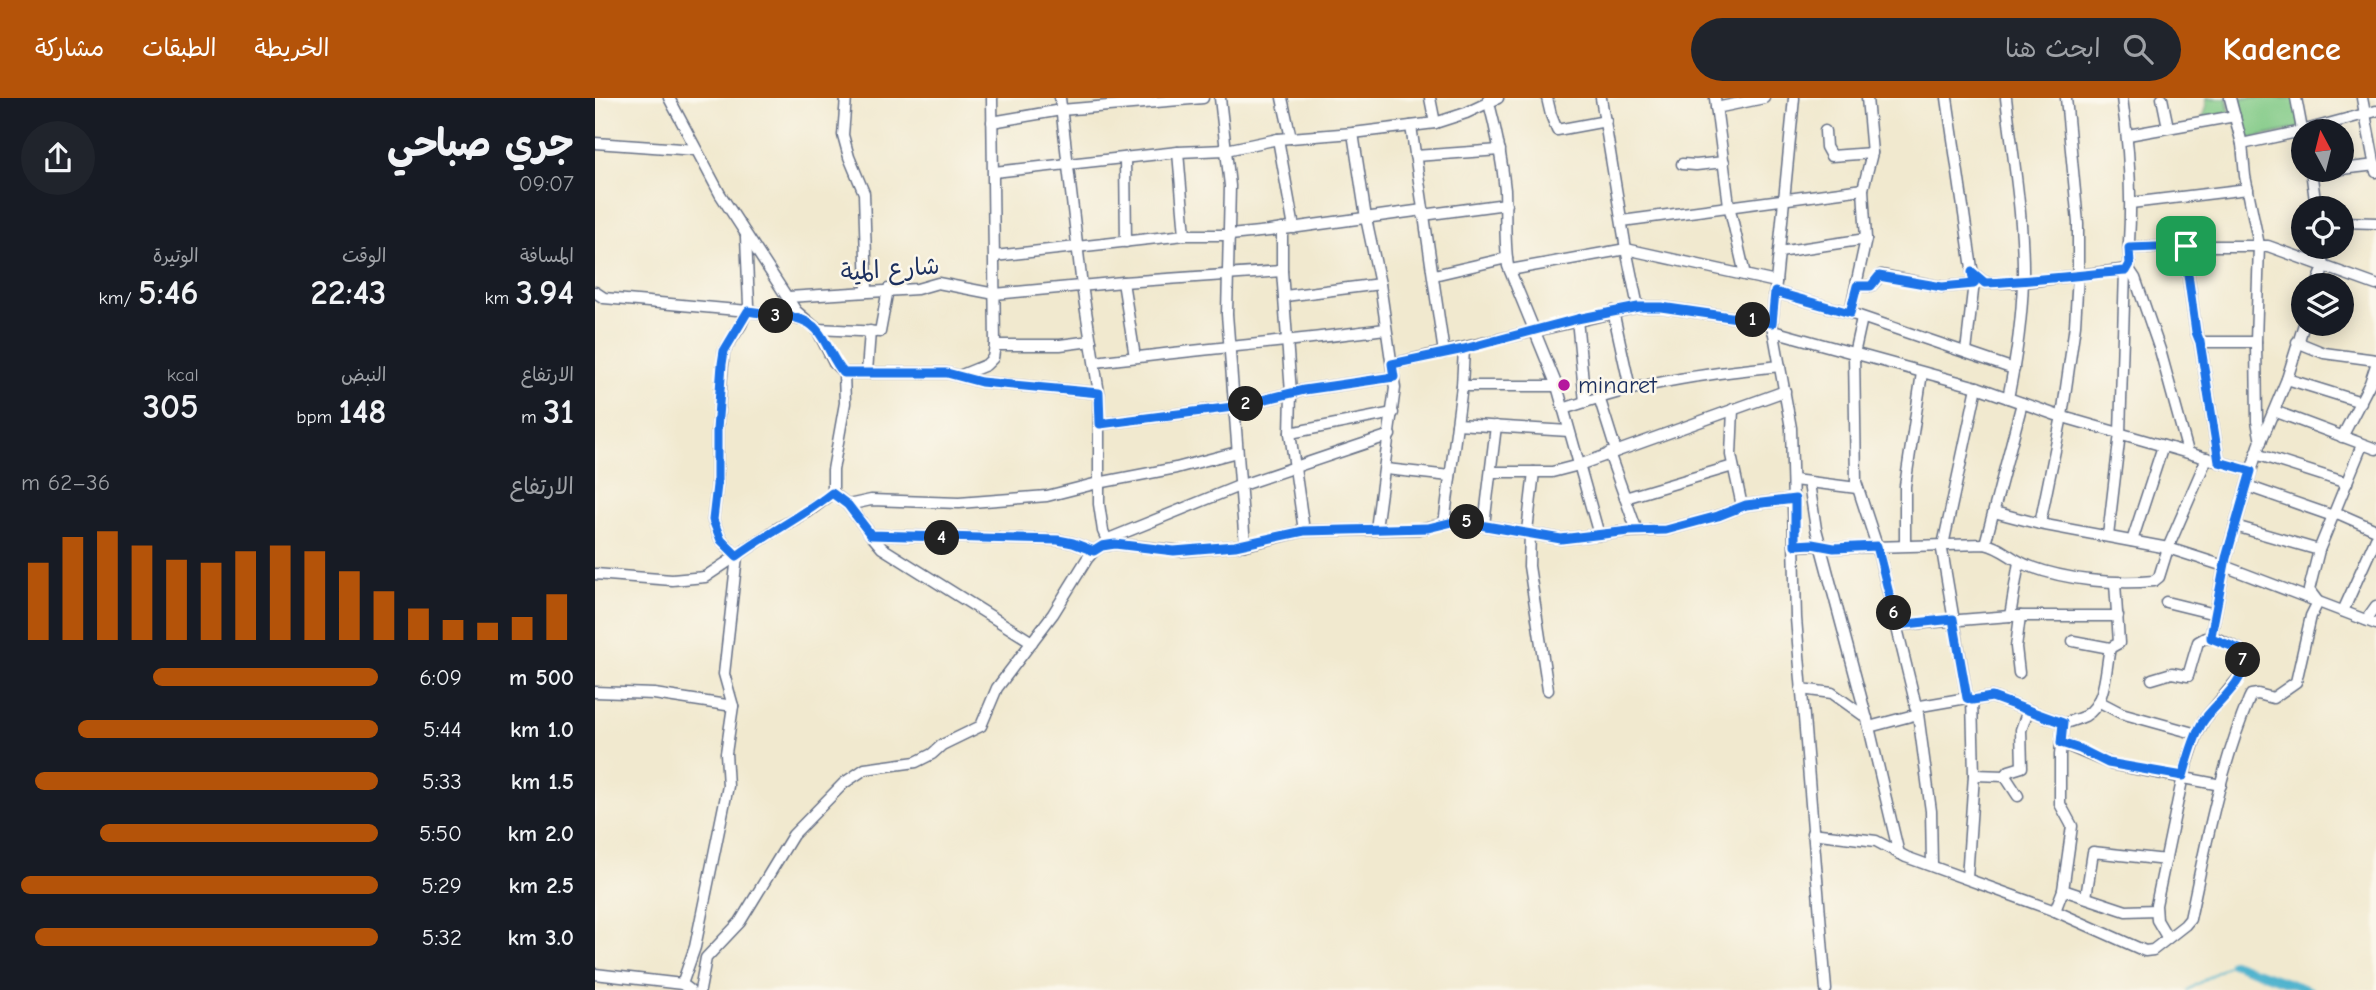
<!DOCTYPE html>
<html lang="ar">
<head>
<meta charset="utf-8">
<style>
  :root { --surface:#171b24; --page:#20242c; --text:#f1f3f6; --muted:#9ea1a6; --accent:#b45309 }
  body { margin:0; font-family:"Comic Neue","Playpen Sans Arabic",sans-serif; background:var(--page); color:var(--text); direction:rtl; height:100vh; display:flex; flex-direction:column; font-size:26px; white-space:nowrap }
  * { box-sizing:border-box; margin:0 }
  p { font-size:23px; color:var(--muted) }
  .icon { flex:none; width:38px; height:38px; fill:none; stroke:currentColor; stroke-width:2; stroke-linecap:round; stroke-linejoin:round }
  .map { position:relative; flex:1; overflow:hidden; direction:ltr }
  .details { display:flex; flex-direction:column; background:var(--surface); width:595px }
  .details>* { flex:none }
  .needle { width:46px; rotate:353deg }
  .tools { position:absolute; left:1696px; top:21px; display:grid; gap:14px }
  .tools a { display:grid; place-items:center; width:63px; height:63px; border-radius:50%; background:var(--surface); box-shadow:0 4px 18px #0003; font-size:35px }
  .pin { position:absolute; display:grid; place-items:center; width:60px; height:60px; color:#fff; margin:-30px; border-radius:14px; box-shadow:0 4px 10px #0006 }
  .km { position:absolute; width:35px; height:35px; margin:-18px; border-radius:50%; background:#222; color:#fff; font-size:19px; line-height:35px; text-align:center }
  .round { display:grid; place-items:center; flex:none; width:74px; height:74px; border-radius:37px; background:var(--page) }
  .overview { display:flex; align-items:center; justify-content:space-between; height:119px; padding:0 21px }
  h1 { font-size:38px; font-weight:700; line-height:52px }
  .figures { display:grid; grid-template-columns:repeat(3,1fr); gap:10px; height:119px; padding:7px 21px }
  .figures div { display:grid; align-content:center }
  .figures b { font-size:35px; font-weight:700 }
  .figures small { font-size:19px; font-weight:400 }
  .figures p { font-size:19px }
  .chart { height:196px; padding:14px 21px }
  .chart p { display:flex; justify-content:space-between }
  .chart svg { width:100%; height:126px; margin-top:7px; stroke:var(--accent); stroke-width:6 }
  ul { padding:0 21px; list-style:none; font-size:23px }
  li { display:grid; grid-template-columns:112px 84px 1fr; align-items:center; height:52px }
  li i { height:18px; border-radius:9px; background:var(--accent) }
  header { display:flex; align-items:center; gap:42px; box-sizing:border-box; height:98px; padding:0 35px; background:var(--accent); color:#fff }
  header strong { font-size:33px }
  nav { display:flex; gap:38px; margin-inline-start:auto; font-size:24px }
  .search { width:490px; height:63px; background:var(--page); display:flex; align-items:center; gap:18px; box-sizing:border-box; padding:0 24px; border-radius:38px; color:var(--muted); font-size:26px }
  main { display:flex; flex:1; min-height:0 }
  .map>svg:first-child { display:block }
  .green { fill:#80c985; stroke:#4e7c72; stroke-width:2 }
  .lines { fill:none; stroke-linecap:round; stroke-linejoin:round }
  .stream { stroke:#4fb3ce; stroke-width:2 }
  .canal { stroke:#4fb3ce; stroke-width:8 }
  .minor-casing { stroke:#667086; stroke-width:13 }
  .minor { stroke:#fff; stroke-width:10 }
  .route-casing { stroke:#fff; stroke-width:14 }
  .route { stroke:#1a73e8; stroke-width:9 }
  .poi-dot { fill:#b5179e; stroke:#fbf7ec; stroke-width:2.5 }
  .labels { text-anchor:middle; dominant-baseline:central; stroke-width:5; stroke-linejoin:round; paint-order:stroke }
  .street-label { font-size:24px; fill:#1b2f5e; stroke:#fbf7ec }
  .poi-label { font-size:24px; fill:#1b2f5e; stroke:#fbf7ec; text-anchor:start }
</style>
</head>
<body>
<header>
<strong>Kadence</strong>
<div class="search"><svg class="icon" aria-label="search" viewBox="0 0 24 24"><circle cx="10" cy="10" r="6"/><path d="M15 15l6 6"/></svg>ابحث هنا</div>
<nav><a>الخريطة</a><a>الطبقات</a><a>مشاركة</a></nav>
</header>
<main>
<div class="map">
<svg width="1781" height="892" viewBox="0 0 1781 892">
  <rect width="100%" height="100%" fill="#fbf7ec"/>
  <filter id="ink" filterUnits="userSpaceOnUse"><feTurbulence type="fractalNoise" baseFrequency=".0143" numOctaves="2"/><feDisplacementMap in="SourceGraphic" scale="14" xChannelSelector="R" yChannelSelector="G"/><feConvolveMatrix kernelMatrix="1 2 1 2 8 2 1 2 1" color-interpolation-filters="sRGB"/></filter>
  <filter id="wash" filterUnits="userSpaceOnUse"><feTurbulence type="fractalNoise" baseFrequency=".00686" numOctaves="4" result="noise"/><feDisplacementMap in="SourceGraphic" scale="28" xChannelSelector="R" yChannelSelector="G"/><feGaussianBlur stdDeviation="1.57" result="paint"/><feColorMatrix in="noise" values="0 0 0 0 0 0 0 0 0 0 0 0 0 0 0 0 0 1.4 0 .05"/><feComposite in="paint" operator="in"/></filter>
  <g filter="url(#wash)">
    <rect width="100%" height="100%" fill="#f1e9cf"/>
    <g class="green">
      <polygon points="1611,0 1632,0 1635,17 1607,22 1611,8"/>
      <polygon points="1635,0 1701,0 1707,30 1646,43"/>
    </g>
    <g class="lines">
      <polyline class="stream" points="1593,892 1637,865"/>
      <polyline class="canal" points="1637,865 1714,892"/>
    </g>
  </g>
  <g filter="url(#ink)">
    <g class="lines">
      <defs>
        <g id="minor">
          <polyline points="74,0 125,96 201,213 222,231 239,265 249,275 250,305 238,372 238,395"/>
          <polyline points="251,0 248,37 254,59 269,95 272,193"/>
          <polyline points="397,0 400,247"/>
          <polyline points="465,0 487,188 504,295 504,406 508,433 514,447"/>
          <polyline points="625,0 635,88 632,216 650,447"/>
          <polyline points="687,0 696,40"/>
          <polyline points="835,0 840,25"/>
          <polyline points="952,0 956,17 962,32 1011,23"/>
          <polyline points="1006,0 1031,151 1043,209"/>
          <polyline points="1120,0 1134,107 1150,177"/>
          <polyline points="1199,0 1177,225 1196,330 1201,520 1231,892"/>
          <polyline points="1352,0 1379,184 1371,254"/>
          <path d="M1411,0C1418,60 1429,122 1428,182C1427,221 1421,262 1413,300"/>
          <polyline points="1567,0 1573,29"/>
          <polyline points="1635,0 1647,46 1650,78 1664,147 1661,244 1662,323 1666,344"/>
          <polyline points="1701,0 1708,37"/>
          <polyline points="1767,0 1781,74"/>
          <path d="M893,1C901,31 907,61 910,92C911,117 909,142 913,168L962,288L1004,437"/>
          <polyline points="1121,10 1169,0"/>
          <polyline points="397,24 466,12 608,0"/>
          <polyline points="816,28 849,255"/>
          <polyline points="1230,33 1231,49 1236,58 1277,55"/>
          <polyline points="758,35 771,120 785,186 800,290 781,431"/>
          <polyline points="1533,37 1640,18"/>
          <polyline points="683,41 699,130"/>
          <polyline points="0,45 101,52"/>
          <polyline points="1647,46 1707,33 1781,13"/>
          <polyline points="583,54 590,137"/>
          <polyline points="820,58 905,52"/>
          <polyline points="530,60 531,144"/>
          <polyline points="1087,66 1101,67 1129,64"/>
          <polyline points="1746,71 1781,67"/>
          <polyline points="1716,72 1721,110"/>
          <polyline points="399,74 583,54 631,52 683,41 758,35 840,25 871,15 903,0"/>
          <polyline points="1717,75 1744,72"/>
          <polyline points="1536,105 1653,91"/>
          <polyline points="828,117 911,106"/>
          <polyline points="1027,123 1268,91"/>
          <polyline points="1746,124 1781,125"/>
          <polyline points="687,131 687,173 696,295 695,335 709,433"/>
          <polyline points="1591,148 1591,162 1601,234 1605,244 1624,364"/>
          <polyline points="1534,150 1591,148 1673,148 1781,187"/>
          <polyline points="1184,154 1271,141"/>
          <polyline points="400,158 590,137 635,137 674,133 828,112"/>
          <polyline points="1534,171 1540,180 1565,252 1593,354"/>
          <polyline points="915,172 1031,151 1181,184"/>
          <path d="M1377,174L1390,185L1428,184L1534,171C1536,162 1533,153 1534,144C1537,95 1534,48 1527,0"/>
          <polyline points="839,177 912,160"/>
          <polyline points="528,184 540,259"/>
          <polyline points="1722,187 1729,169 1726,149"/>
          <polyline points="1262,188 1276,188 1286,177 1347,189 1379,186"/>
          <polyline points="0,194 9,200 153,213 210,222"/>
          <polyline points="1180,194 1255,215 1419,271"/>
          <polyline points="690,198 785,186"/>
          <polyline points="193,199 322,191 343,185 400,196 528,184 687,173"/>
          <polyline points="1018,213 1035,290"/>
          <polyline points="1255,215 1271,141 1268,91 1277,55 1272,0"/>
          <polyline points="1267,220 1259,256 1261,384 1282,448 1323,616 1336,713 1337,767"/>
          <polyline points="982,221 990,304"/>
          <polyline points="222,231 285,234 293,191"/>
          <polyline points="1178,233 1382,289 1461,317 1656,373"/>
          <polyline points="1605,244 1661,244"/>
          <polyline points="1702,244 1729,255 1781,262"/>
          <path d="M501,264C597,252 694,244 790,231"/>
          <polyline points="797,266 1043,209 1066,209 1177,225"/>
          <polyline points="272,274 275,233"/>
          <polyline points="249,275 352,275 364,278 391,267 398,260 400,247 465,247 496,243"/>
          <polyline points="364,278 386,284 504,295"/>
          <polyline points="1692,281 1766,304"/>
          <polyline points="867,288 962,288"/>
          <polyline points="1004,299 1021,353"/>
          <path d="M968,311C1044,285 1106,276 1185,268"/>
          <polyline points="1138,311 1136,357 1147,408"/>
          <polyline points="1679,313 1781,351"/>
          <polyline points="505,326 638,309 709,292 799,279"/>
          <polyline points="862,326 974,333"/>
          <polyline points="695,335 798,315"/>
          <polyline points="1747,339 1775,285 1781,267"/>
          <polyline points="1014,355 1042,433"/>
          <polyline points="1661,356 1752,385"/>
          <polyline points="791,371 855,378"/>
          <polyline points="897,374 957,374 984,367 1190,293"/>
          <polyline points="1199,382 1262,390"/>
          <polyline points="1214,385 1221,431 1274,629 1304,756"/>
          <polyline points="1652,388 1738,418"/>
          <polyline points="238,395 253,407 276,437 463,442 478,445 499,453"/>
          <polyline points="1030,400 1138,368"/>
          <polyline points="253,407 276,402 364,405 452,398 503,385 581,370 642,354"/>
          <polyline points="1399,414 1445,426 1573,450 1629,468 1781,526"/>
          <polyline points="1740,414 1781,432"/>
          <polyline points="849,426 867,288 869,251"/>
          <polyline points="1445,426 1467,318 1480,227 1483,177 1483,125 1471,0"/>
          <polyline points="889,427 901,328"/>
          <polyline points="1640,428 1724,452"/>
          <polyline points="932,433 939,374"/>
          <polyline points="935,434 934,468 953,592"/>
          <polyline points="276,437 287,450 437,544"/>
          <polyline points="1513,438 1525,335 1530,173"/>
          <polyline points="511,442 644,388 795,337"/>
          <polyline points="1537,443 1568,348"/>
          <polyline points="1390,446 1427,305"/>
          <polyline points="1310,447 1310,388 1327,275"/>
          <path d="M1200,448L1217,447L1239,450L1390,446C1407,449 1417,462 1434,468C1471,482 1520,487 1559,483L1564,479L1573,450L1612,360"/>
          <polyline points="142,458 126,442 118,422 122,387 122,332 129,253 146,227 154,207 151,139"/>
          <polyline points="0,476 77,482 110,479 185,429 213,414 238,395"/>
          <polyline points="1571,504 1620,516"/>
          <polyline points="1748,513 1781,440"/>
          <polyline points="1415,518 1424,464"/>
          <polyline points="1771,522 1781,508"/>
          <polyline points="1302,527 1415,518 1523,518"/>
          <polyline points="1478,543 1515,550 1524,545 1520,485"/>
          <polyline points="1424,575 1421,549 1425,518"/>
          <polyline points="1557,581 1577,575 1593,578 1603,544 1610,540 1617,540"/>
          <polyline points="1206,591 1237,595 1272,620"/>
          <polyline points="0,594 59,596 138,608"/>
          <polyline points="1372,600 1347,452 1382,289"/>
          <polyline points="1503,603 1526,615 1602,636"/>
          <polyline points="1320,609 1372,600 1377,602 1397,599 1468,625 1465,657 1465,706 1477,728 1468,792 1460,813"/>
          <path d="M1469,626C1475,623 1483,621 1490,618C1512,605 1510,572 1515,550"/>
          <polyline points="1274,629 1323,616"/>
          <polyline points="1466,645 1516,666 1626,687"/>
          <polyline points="1379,677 1410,678 1414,673 1427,669 1426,632 1433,612"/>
          <polyline points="1410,678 1423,698"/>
          <path d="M1217,735L1281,743L1311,759L1460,813L1550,853L1558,852L1590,827L1595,821C1611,746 1625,671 1654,601L1656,597L1663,596L1678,600L1701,584L1716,518L1723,504L1714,492L1724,452L1767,347"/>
          <polyline points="1372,780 1379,677 1377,602"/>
          <polyline points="1468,792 1531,813 1561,812"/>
          <polyline points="1491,799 1498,754 1571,762"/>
          <polyline points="1572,839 1562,822 1561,807 1588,678 1602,636 1609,622 1646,577 1648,559 1644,551 1616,538 1631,460 1656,373 1664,348 1692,281 1709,226"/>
          <polyline points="0,876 87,886 95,892"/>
          <polyline points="87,886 100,849 133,688 131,655 138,608 129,576 142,458"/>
          <polyline points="105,892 111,860 145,824 198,737 249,685 270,671 321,664 337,656 347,647 386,628 402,590 458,516 492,461 499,453 507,448 520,446 586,453 650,447 709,433 824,431 862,423 966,441 1027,434 1071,432 1123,418 1151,407 1200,401"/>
        </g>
      </defs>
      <use href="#minor" class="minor-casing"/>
      <use href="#minor" class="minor"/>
    </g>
  </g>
  <g class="lines" filter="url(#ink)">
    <defs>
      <path id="route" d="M1591,148V162L1601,234L1605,244L1624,364L1656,373L1631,460L1616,538V540L1644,551C1661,581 1620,603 1607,625C1598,641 1593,661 1588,678L1513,665L1485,651L1466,645L1468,625L1397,599L1377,602L1372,600L1358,521L1302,527L1282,448L1239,450L1217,446L1200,447V401L1151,407L1123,418L1071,432L1034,433L966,441L862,423L833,430L709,433L640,448L579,453L520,446L507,448L499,453L478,445L463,442L276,437L253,407L237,395C207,419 173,435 142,458L126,442L118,422L122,387V332L127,266L129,253L153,213C174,217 208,215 222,232C233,245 237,262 249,275H352L386,284L504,295L505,326L638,309L709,292L799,279L797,266L869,251L982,221L1043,209H1066L1177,225L1180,194L1255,215L1262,188H1276L1284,178L1347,189L1379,186L1377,174L1390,185C1437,183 1484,177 1531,173L1535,166L1534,150Z"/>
    </defs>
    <use href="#route" class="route-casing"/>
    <use href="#route" class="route"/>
  </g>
  <circle class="poi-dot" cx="969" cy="287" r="7"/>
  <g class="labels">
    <g class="street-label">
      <text transform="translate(295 171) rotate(-4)">شارع المية</text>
    </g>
    <g class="poi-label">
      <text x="983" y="287">minaret</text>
    </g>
  </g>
</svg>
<div class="tools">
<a><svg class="needle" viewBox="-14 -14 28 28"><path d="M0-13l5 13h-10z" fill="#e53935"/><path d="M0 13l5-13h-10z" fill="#9ea1a6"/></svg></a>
<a><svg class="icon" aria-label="locate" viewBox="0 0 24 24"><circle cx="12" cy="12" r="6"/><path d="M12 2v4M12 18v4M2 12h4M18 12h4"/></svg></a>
<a><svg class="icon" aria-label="layers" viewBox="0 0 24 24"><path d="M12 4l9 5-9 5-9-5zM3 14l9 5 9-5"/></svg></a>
</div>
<div class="pin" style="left:1591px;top:148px;background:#1e9e55"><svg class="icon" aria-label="arrive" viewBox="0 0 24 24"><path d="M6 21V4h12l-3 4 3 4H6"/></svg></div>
<b class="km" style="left:1158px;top:222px">1</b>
<b class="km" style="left:651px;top:306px">2</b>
<b class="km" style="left:181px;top:218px">3</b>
<b class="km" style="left:347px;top:440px">4</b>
<b class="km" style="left:872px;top:424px">5</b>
<b class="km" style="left:1299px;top:515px">6</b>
<b class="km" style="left:1648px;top:562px">7</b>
</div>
<section class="details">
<div class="overview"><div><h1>جري صباحي</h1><p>09:07</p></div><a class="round"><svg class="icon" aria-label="share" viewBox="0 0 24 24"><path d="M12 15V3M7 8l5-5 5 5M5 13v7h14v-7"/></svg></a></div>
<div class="figures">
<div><p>المسافة</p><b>3.94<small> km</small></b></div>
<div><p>الوقت</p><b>22:43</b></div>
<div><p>الوتيرة</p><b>5:46<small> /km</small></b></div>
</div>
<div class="figures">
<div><p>الارتفاع</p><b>31<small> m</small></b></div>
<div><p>النبض</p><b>148<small> bpm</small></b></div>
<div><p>kcal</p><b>305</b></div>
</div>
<div class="chart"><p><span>الارتفاع</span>36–62 m</p>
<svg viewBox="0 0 160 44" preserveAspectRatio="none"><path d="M5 44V17M15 44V8M25 44V6M35 44V11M45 44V16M55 44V17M65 44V13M75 44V11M85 44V13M95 44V20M105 44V27M115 44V33M125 44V37M135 44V38M145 44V36M155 44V28"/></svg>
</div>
<ul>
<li><b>500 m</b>6:09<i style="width:63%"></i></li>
<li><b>1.0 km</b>5:44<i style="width:84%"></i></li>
<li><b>1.5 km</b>5:33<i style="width:96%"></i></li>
<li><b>2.0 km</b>5:50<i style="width:78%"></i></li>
<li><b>2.5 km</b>5:29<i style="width:100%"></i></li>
<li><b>3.0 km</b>5:32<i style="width:96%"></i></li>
</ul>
</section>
</main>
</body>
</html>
